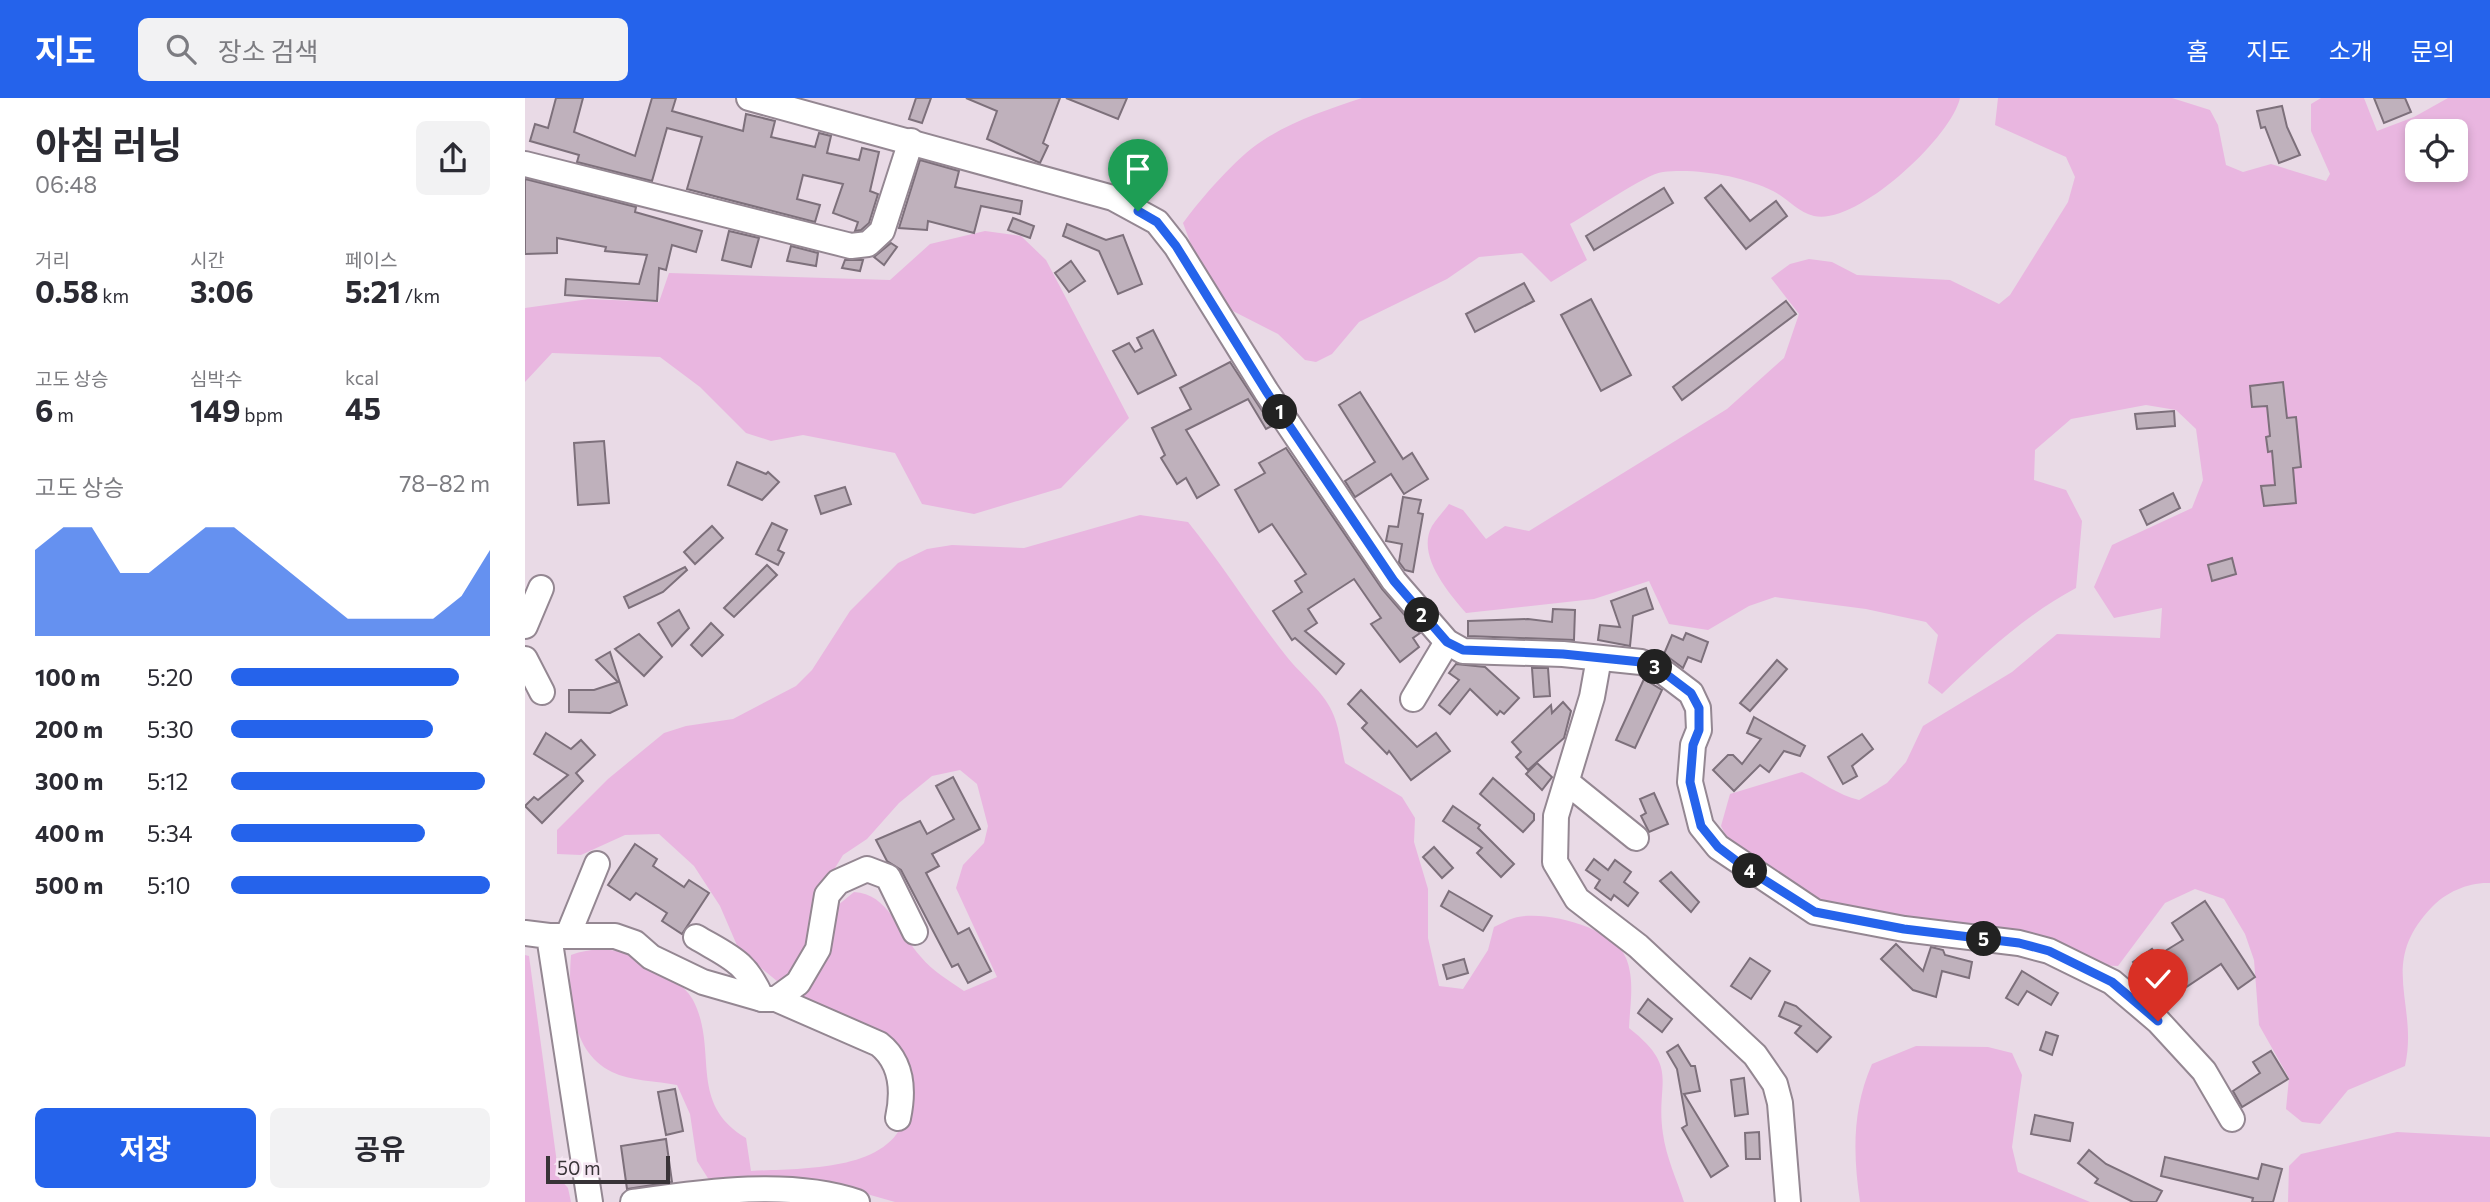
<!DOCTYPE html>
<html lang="ko">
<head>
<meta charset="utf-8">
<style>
  :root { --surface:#fff; --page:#f2f2f3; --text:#2b2b33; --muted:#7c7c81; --accent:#2563eb }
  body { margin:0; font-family:Commissioner,"Noto Sans KR",sans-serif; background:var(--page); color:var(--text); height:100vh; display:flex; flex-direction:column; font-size:26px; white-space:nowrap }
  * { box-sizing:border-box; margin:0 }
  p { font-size:23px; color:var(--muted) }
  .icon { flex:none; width:38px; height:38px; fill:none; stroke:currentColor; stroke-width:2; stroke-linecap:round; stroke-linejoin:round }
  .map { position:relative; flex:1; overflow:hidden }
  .sheet { display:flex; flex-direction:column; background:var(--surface); width:525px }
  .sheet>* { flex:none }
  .tools { position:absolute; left:1880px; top:21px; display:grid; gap:14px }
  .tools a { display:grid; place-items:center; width:63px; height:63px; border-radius:10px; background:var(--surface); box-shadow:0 4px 10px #0003; font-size:35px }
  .scale { position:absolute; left:21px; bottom:18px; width:124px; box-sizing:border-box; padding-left:7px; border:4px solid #383337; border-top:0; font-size:19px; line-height:24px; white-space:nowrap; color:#383337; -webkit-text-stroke:5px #f6e7f3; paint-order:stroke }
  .pin { position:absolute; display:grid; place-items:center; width:60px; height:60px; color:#fff; margin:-72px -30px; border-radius:50% 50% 50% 0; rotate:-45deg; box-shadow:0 0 7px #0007 }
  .pin .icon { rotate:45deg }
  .km { position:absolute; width:35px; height:35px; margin:-18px; border-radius:50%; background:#222; color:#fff; font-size:19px; line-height:35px; text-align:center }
  .round { display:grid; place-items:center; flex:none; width:74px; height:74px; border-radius:10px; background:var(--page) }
  .head { display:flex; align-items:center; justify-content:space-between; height:119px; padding:0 35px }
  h1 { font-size:38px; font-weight:700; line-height:52px }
  .stats { display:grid; grid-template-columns:repeat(3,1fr); gap:10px; height:119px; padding:7px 35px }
  .stats div { display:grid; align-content:center }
  .stats b { font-size:30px; font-weight:700 }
  .stats small { font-size:19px; font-weight:400 }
  .stats p { font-size:19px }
  .chart { height:196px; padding:14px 35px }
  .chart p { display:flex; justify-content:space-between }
  .chart svg { width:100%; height:126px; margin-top:7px; fill:var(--accent); opacity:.7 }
  .button { display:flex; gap:14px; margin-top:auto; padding:14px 35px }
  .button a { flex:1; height:80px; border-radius:10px; background:var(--accent); color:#fff; font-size:28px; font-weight:700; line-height:80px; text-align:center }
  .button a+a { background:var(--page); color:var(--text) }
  ul { padding:0 35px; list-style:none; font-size:23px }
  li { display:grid; grid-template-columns:112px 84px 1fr; align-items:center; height:52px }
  li i { height:18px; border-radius:9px; background:var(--accent) }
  header { display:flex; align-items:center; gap:42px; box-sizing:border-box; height:98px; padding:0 35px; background:var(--accent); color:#fff }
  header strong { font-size:33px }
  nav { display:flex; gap:38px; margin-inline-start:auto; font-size:24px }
  .search { width:490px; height:63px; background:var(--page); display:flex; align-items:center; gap:18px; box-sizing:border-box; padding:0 24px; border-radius:10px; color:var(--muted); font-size:26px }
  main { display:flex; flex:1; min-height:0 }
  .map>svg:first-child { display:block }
  .green { fill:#e9b6e0; fill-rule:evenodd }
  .building { fill:#bfb1bc; stroke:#7d707b; stroke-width:2 }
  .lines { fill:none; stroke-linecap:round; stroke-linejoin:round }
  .minor-casing { stroke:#948792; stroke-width:28 }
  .minor { stroke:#fff; stroke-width:24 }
  .route-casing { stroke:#fff; stroke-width:14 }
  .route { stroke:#2563eb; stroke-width:9 }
</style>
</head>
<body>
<header>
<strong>지도</strong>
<div class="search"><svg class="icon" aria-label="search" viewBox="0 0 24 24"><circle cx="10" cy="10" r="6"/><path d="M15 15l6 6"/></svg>장소 검색</div>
<nav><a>홈</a><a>지도</a><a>소개</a><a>문의</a></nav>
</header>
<main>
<section class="sheet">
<div class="head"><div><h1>아침 러닝</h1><p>06:48</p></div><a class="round"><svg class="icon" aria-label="share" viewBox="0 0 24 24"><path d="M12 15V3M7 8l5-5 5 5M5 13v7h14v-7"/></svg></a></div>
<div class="stats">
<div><p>거리</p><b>0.58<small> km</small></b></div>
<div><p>시간</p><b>3:06</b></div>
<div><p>페이스</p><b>5:21<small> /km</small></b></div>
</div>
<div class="stats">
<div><p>고도 상승</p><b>6<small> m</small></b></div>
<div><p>심박수</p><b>149<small> bpm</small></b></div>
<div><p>kcal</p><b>45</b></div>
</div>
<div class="chart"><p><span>고도 상승</span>78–82 m</p>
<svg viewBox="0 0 160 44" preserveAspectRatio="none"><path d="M0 44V14L10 6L20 6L30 22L40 22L50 14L60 6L70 6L80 14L90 22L100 30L110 38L120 38L130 38L140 38L150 30L160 14V44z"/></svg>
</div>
<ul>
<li><b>100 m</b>5:20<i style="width:88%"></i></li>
<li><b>200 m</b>5:30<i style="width:78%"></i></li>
<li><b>300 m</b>5:12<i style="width:98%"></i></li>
<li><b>400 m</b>5:34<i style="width:75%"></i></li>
<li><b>500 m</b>5:10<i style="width:100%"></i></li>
</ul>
<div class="button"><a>저장</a><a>공유</a></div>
</section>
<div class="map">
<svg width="1965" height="1104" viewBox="0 0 1965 1104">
  <rect width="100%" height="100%" fill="#e9dae6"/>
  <g class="green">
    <path d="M837,0H1435C1426,40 1331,128 1289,118C1272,114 1262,100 1248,93C1218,78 1171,70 1138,74C1120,76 1065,115 1045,126L1062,162L1026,184L997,155L954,159L922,181L834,224L807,256L791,264L780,262L753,236L702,210L676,173L658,125C676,100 712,59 737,43C767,23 804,11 837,0Z"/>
    <path d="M1473,0H1647L1685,12L1693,27L1701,67L1718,74L1746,66L1801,83L1805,76L1786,33V6L1796,0H1839L1852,33L1889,19L1923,0H1965V785C1944,784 1921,794 1907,809C1852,866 1894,905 1880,968L1823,992L1795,1026L1777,1024L1761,1011L1764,980L1734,927L1729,862L1720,836L1699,801L1670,791L1640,805L1593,868L1569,867L1296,808L1203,742L1196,728L1205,696L1277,674C1297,684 1313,697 1334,702L1362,685L1381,664L1398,628L1487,574L1532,536L1635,540L1637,510L1589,520L1569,489L1587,447L1667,410L1678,382L1671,331L1651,312L1621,307L1546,321L1510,352L1509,382L1541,392L1557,423L1551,490C1499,518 1459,556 1417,596L1403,585L1413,537L1401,524L1341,511L1250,499L1224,508L1183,532L1144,526L1124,483L1069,501L941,515C923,494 891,457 907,428C912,420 919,413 924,406L938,412L961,441L980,428L1004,433L1202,311L1259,260L1274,216L1246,180L1265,166L1284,161L1307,164L1332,177L1425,182L1474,206L1485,197L1543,104L1550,79L1541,59L1470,27ZM1892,33H1930V72H1892Z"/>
    <polygon points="460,133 496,138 521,162 604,320 536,390 449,416 397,406 370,355 278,337 246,343 221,335 175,289 135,259 27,255 0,284 0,210 64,201 134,204 144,175 365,182 405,146"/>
    <path d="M615,417L663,424C698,467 727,515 762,559C777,578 800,594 809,618C815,633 816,650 820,665L877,699L890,720L889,744L903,791V840L914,888L938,891L963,852L969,829C976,826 982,822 989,820C1018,811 1089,829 1101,860C1110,882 1105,906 1104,930C1156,971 1130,983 1138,1036C1141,1059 1152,1082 1159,1104H370L296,1083L186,1085L172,1063L165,1016L152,987C132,983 105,983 87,974C45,954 43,897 46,857C70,848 96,850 118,863C135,874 158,884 168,902C194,952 162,1005 221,1040L226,1073C273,1070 364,1075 380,1019C384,1005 380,984 379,970L266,899L307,812L329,794C363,795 375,836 396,859C407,873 425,883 439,893L472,879L431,790L438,767L459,745L463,728L452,686L435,672L407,678L374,705L342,741L318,757L294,796L286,850L258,888L214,852L195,808L169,768L134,736L100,737L56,757L32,756V732L83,681L139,635L161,628L208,621L271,588L287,572L325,513L373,465L402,451L427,447L499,450Z"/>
    <polygon points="0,857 4,858 34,1080 43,1090 46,1104 0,1104"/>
    <path d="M1391,948L1463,949L1487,955L1497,977L1487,1049L1493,1074L1565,1104H1335C1328,1056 1327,1012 1347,966Z"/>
    <polygon points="1872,1034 1965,1039 1965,1104 1763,1104 1764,1068 1776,1056"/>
  </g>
  <g class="building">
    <polygon points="31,0 58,0 49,34 110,58 127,0 151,0 147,13 218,33 221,16 250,23 246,39 290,49 294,35 306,38 302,55 334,62 337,50 354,54 345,93 353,96 344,125 336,132 330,133 333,124 308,115 318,86 278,77 272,101 295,107 290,124 162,91 177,39 142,30 127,83 52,64 54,57 5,43 10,26 23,30"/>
    <polygon points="391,0 406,0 397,25 384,21"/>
    <polygon points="441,0 535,0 518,45 523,48 515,65 462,41 472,13"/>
    <polygon points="541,0 602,0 593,21"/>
    <polygon points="1849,0 1880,0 1886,14 1859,25"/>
    <polygon points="1757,8 1762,29 1775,57 1754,65 1740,29 1736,30 1732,13"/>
    <polygon points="395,62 434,73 430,89 497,103 495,116 456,108 449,135 403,123 402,132 374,130"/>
    <polygon points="0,81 111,109 110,114 177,133 171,154 147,147 141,172 134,170 132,203 40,197 41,181 114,186 122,157 80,153 81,149 32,140 32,155 0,156"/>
    <polygon points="1196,87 1225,123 1251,103 1262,118 1221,151 1180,100"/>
    <polygon points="1139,90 1148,105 1069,152 1061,138"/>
    <polygon points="488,120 509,128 505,140 483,132"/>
    <polygon points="542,126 581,142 598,137 617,186 593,196 574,153 538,138"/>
    <polygon points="204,133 234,140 226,169 197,162"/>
    <polygon points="366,145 372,149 359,167 349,159"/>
    <polygon points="266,148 293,155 291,168 262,163"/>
    <polygon points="320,162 338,162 335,173 317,170"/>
    <polygon points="546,163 560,183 544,194 530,175"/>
    <polygon points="999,185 1009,203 950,234 941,216"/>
    <polygon points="1066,201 1106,277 1076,293 1036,217"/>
    <polygon points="1261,203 1271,216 1157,302 1148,289"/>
    <polygon points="628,232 651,277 613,296 588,253 604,245 610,254 617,250 612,240"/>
    <polygon points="705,264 747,328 741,331 723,301 661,332 694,387 672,400 661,380 652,386 636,360 640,357 627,330 666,311 655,290"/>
    <polygon points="1758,284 1762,320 1771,319 1776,369 1768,370 1771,405 1739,408 1736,388 1750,387 1747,353 1743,354 1741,339 1745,338 1742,308 1727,309 1725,288"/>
    <polygon points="835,294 878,361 887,355 903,381 879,396 866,376 830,399 820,383 850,364 814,307"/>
    <polygon points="1649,313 1650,328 1612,331 1610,316"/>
    <polygon points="79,343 84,405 53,407 49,345"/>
    <polygon points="761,350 857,491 895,535 888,540 894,549 875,564 846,526 856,520 829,481 783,511 792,525 780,533 819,566 811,576 770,540 767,542 748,513 777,494 770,483 781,476 747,426 734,434 710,392 740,375 734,365"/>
    <polygon points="212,364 241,376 243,374 254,384 237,402 203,387"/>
    <polygon points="320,389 326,406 296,416 290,398"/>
    <polygon points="1648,395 1655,410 1622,427 1615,412"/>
    <polygon points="878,399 896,402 893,415 898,416 888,474 880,472 874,464 877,446 861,443 864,428 873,429"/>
    <polygon points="247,425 262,432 253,452 259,455 253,467 231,456"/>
    <polygon points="187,428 198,440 170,466 159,454"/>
    <polygon points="1707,460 1711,476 1687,483 1683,467"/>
    <polygon points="242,467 252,477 209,519 199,510"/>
    <polygon points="160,469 162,472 138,494 104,510 99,499"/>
    <polygon points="1121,490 1128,511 1108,518 1105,548 1073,542 1075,527 1095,529 1086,503"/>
    <polygon points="1028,511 1050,512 1049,542 943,538 943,523 1003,521 1027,524"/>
    <polygon points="154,512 164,530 147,548 133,525"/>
    <polygon points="186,525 198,537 177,558 166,547"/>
    <polygon points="1161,535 1183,544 1176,564 1163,559 1158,570 1139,556 1147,537 1158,542"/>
    <polygon points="114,536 137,559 119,578 90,551"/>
    <polygon points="85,554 102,607 85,615 44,614 44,592 69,592 93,584 71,562"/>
    <polygon points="1252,562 1262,571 1225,613 1215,605"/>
    <polygon points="931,566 960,569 994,600 979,616 975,613 972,617 945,591 925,616 914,607 934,582 924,575"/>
    <polygon points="1007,570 1023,570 1025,598 1009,599"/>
    <polygon points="1119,581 1137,592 1110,650 1091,642"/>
    <polygon points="836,592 892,649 911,635 925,653 886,682 864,653 862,656 837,630 842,625 823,606"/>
    <polygon points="1038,604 1046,613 1039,640 1003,672 991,659 996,654 987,644 1026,607 1027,615"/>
    <polygon points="1229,619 1280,648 1275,658 1259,653 1244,674 1235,667 1209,693 1188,672 1203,657 1208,657 1217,666 1236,641 1222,635"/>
    <polygon points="21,635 46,651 56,642 70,657 51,675 58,683 17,725 0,708 9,699 13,702 43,677 9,656"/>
    <polygon points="1337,636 1348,651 1327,668 1332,678 1318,686 1303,659"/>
    <polygon points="1012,665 1027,679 1017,692 1001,676"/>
    <polygon points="428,679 455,731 407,756 414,768 401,775 433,836 444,830 466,873 443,885 433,866 427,869 376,772 362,763 351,742 395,723 402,736 429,721 411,688"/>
    <polygon points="968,680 1009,716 1009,722 998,734 955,696"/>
    <polygon points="1129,695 1143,726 1124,734 1116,718 1121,715 1115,701"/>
    <polygon points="928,708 955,727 953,730 989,766 976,779 952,755 957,750 918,723"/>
    <polygon points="110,746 132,761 128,768 159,789 164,782 184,795 157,836 137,823 142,815 111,795 105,802 83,787"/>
    <polygon points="909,749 928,770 917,780 898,759"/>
    <polygon points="1069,761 1083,772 1090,762 1106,774 1099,784 1113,795 1103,808 1089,797 1086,802 1070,790 1075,782 1061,772"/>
    <polygon points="1146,774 1174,804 1166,814 1135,783"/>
    <polygon points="924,793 967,818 958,833 916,808"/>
    <polygon points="1680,803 1730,879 1713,891 1696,866 1636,906 1618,891 1611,880 1616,876 1608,864 1627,851 1632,858 1658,842 1647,825"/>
    <polygon points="1371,846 1398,873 1406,849 1418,852 1420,857 1447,864 1444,880 1417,873 1411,899 1388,892 1356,861"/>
    <polygon points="1225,860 1245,873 1226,901 1206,888"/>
    <polygon points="939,861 943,875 922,881 918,867"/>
    <polygon points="1497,873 1533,895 1526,907 1502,893 1493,907 1481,900"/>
    <polygon points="1123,901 1147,921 1137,934 1113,915"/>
    <polygon points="1260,904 1271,908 1306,939 1292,954 1270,935 1276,928 1254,918"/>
    <polygon points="1521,934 1533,938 1527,957 1515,952"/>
    <polygon points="1153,947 1166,968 1170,968 1175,993 1159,996 1203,1068 1186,1079 1157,1030 1162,1027 1152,971 1142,954"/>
    <polygon points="1746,953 1763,981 1717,1009 1708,993 1735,975 1728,964"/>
    <polygon points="1219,980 1223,1016 1210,1018 1206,982"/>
    <polygon points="150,991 158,1033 141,1037 133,994"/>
    <polygon points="1510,1017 1548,1025 1545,1043 1506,1036"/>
    <polygon points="1234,1034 1235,1061 1221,1061 1220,1035"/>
    <polygon points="141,1041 147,1084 102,1091 96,1048"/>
    <polygon points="1564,1052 1581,1066 1637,1093 1631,1104 1608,1104 1570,1085 1573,1081 1553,1065"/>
    <polygon points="1640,1059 1733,1081 1737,1066 1757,1071 1748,1104 1727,1104 1728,1100 1636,1078"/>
  </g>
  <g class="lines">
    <defs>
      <g id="minor">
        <polyline points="224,0 588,100 632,124 651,148 741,293 869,483 922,544 938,553 1038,556 1116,564 1133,570 1166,595 1173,610 1174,632 1168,647 1165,684 1176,728 1193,749 1290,814 1379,831 1494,845 1524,853 1587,884 1633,923 1679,973 1707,1021"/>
        <polyline points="0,66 326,148 343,146 357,133 386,43"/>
        <polyline points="0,528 16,490"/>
        <polyline points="1074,560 1067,599 1031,718 1030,764 1052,801 1113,848 1230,957 1250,986 1255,1005 1263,1104"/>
        <polyline points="0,561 17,594"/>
        <polyline points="888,601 922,544"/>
        <polyline points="1043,685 1111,740"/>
        <polyline points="0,835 24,838 65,1104"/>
        <polyline points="43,837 72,766"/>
        <polyline points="24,838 90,838 110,845 126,859 178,884 237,901 251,901 273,885 293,851 302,797 313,784 342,771 363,779 390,834"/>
        <path d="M171,839C205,859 221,863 237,901"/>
        <path d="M251,901L354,946C377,964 379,992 373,1020"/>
        <path d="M108,1104C178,1094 264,1081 332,1104"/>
      </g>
    </defs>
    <use href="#minor" class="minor-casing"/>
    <use href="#minor" class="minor"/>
  </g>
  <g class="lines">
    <defs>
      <polyline id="route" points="613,113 632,124 651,148 741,293 869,483 922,544 938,552 1038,556 1116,564 1133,570 1166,595 1174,610 1174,632 1168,647 1165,684 1176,728 1193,749 1222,771 1290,814 1379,831 1494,845 1524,853 1587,884 1633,923"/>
    </defs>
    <use href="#route" class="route-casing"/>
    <use href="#route" class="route"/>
  </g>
</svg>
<div class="tools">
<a><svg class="icon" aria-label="locate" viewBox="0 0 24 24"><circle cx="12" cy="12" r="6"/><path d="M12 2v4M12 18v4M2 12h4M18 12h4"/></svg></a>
</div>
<div class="scale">50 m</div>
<div class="pin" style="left:613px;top:113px;background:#1e9e55"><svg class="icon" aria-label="arrive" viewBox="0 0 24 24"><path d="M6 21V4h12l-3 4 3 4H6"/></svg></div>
<div class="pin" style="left:1633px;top:923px;background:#d93025"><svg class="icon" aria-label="check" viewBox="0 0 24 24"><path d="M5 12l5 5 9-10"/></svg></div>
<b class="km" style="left:755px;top:314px">1</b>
<b class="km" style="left:897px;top:517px">2</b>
<b class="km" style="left:1130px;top:569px">3</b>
<b class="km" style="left:1225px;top:773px">4</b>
<b class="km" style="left:1459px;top:841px">5</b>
</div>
</main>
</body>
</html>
